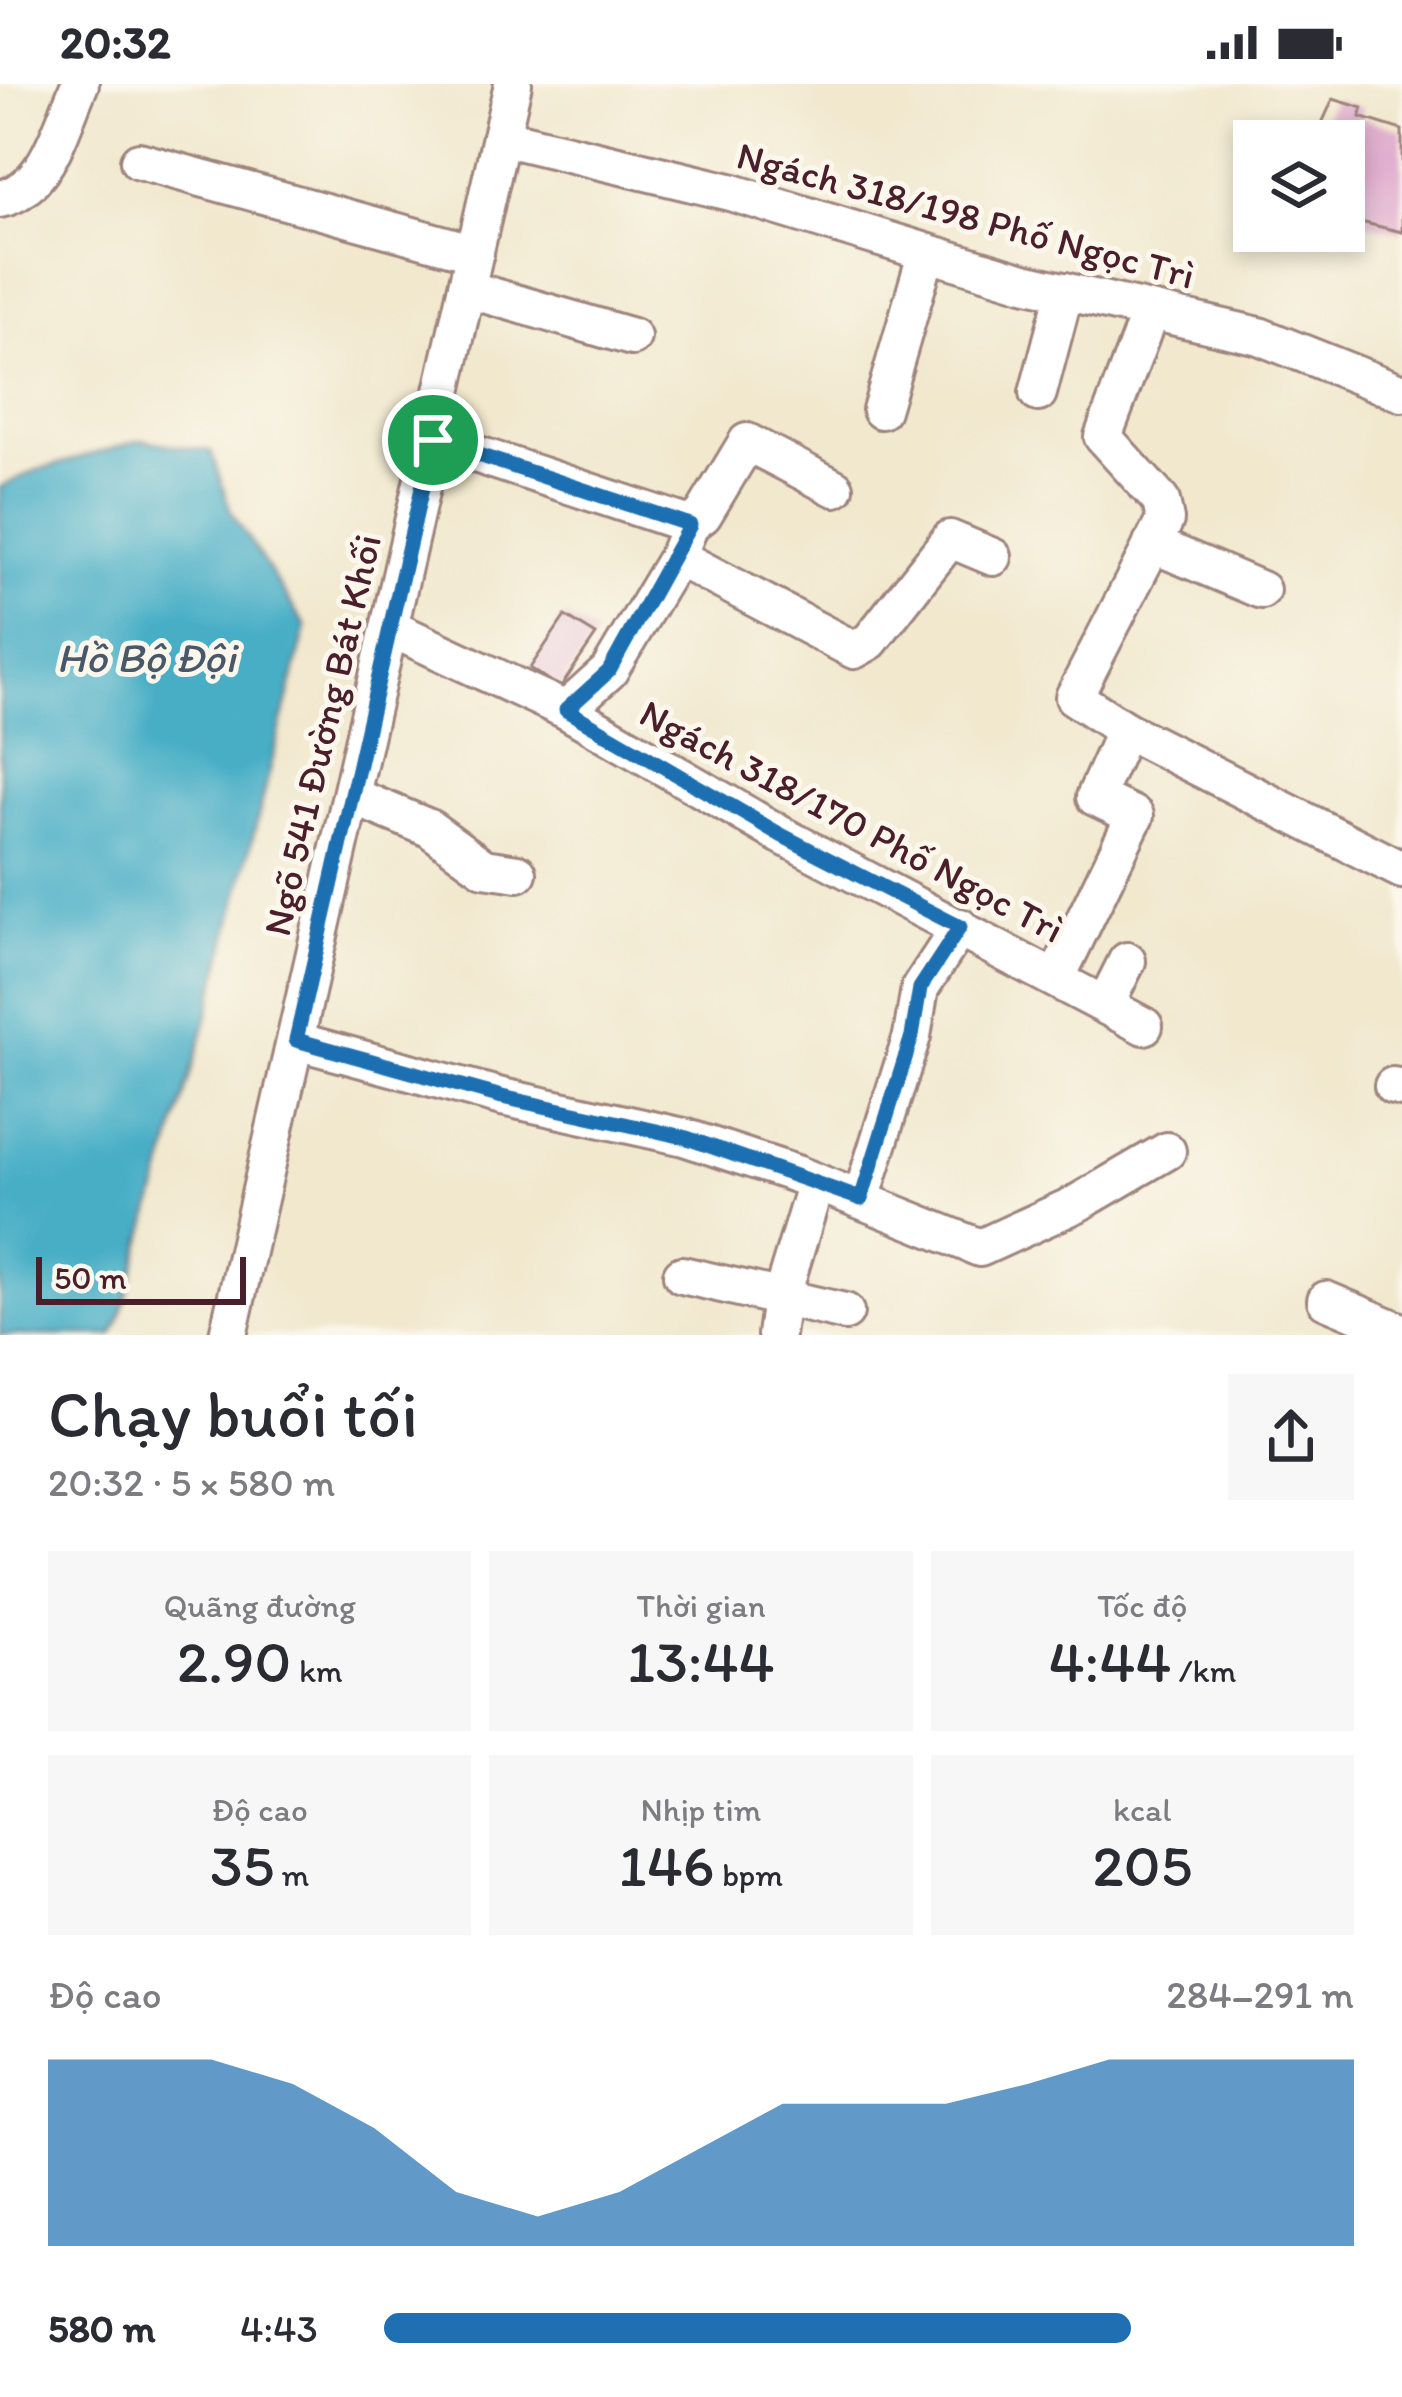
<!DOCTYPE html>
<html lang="vi">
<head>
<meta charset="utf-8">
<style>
  :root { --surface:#fff; --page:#f7f7f7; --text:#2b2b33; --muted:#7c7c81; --accent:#1f6fb2 }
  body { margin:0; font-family:Itim,sans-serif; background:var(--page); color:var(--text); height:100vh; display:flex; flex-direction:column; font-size:45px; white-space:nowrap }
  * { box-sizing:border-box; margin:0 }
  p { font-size:39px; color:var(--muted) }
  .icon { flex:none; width:66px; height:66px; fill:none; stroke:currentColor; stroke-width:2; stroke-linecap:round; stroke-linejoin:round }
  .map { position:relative; height:1251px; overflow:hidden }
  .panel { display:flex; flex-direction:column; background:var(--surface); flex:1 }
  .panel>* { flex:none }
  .controls { position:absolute; left:1233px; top:36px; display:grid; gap:24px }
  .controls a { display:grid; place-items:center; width:132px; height:132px; border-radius:0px; background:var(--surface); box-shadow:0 6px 18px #0003; font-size:60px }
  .scale { position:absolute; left:36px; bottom:30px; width:210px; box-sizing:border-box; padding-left:12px; border:6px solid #4a1f2b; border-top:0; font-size:33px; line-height:42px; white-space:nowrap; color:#4a1f2b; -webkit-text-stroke:9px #fbf7ec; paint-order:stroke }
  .pin { position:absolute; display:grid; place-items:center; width:102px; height:102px; color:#fff; margin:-51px; border:6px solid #fff; border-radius:50%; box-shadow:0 3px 12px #0007 }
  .round { display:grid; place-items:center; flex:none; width:126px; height:126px; border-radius:0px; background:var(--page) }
  .overview { display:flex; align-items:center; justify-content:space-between; height:204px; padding:0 48px }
  h1 { font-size:66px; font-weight:600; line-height:90px }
  .stats { display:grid; grid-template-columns:repeat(3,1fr); gap:18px; height:204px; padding:12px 48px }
  .stats div { display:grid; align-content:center; border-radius:0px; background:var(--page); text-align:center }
  .stats b { font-size:60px; font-weight:600 }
  .stats small { font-size:33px; font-weight:400 }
  .stats p { font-size:33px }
  .chart { height:336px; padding:24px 48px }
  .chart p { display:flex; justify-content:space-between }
  .chart svg { width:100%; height:216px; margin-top:12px; fill:var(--accent); opacity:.7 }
  ul { padding:0 48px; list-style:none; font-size:39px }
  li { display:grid; grid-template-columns:192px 144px 1fr; align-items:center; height:90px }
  li i { height:30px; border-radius:15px; background:var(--accent) }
  .status { display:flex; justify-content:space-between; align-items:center; height:84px; padding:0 60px; background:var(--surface); direction:ltr }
  .status svg { height:33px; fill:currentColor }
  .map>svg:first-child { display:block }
  .water { fill:#47aec6; stroke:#486678; stroke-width:3 }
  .building { fill:#e0adce }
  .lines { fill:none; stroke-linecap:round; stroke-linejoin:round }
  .minor-casing { stroke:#9e847c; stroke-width:42 }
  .minor { stroke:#fff; stroke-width:36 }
  .route-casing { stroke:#fff; stroke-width:24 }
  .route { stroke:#1f6fb2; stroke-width:15 }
  .labels { text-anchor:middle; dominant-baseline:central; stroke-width:10; stroke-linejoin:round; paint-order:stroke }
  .street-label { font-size:39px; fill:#4a1f2b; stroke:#fbf7ec }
  .water-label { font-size:42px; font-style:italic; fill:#495869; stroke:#fbf7ec }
</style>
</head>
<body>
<div class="status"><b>20:32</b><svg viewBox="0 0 49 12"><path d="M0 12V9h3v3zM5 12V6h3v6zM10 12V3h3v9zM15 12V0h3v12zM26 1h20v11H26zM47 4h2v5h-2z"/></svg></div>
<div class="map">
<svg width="1402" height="1251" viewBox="0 0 1402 1251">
  <rect width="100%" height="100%" fill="#fbf7ec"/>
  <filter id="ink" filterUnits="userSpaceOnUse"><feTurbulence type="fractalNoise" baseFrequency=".00833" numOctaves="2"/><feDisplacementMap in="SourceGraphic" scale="24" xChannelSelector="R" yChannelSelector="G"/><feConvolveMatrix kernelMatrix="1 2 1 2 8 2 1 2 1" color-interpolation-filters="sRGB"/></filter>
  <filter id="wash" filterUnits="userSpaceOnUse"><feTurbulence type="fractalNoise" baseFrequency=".004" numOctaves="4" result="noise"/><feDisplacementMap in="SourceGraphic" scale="48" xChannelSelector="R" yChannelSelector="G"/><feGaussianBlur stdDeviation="2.7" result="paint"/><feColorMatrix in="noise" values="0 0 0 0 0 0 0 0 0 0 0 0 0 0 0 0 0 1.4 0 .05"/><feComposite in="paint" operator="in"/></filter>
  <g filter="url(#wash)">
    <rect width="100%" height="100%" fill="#f1e8ce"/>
    <polygon class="water" points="141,356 211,367 231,428 306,543 208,931 121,1232 112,1251 0,1251 0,403 35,387"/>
    <g id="blocks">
      <g class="building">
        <polygon points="1333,15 1363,24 1360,33 1402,46 1402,148 1344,134 1344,57 1314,57"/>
        <polygon points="565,532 596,551 560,604 530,584"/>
      </g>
    </g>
  </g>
  <g filter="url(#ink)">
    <use href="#blocks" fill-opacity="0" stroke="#9e847c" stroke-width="3"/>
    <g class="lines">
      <defs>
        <g id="minor">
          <polyline points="501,53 730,108 1024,198 1259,252 1402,309"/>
          <polyline points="139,77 475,169"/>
          <path d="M0,115C48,105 61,41 80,0"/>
          <polyline points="467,205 632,253"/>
          <polyline points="1038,309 1065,207"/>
          <polyline points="881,326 926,171"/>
          <polyline points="433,356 690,441 677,473 854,566 870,557 950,455 993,473"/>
          <polyline points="690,441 703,431 747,358 835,404"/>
          <polyline points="1152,460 1261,506"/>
          <polyline points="390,544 566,626 781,751 1144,942"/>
          <polyline points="566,626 609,587 677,473"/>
          <polyline points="1125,646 1074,613 1165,436 1161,417 1103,353 1150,228"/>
          <polyline points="352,712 429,744 484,784 518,789"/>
          <polyline points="1056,895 1135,732 1095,713 1125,646 1402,786"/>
          <polyline points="1105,921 1127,877"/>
          <polyline points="296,957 502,1013 684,1053 796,1090 980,1164 1076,1120 1167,1067"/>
          <polyline points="1393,1002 1402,1004"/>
          <polyline points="861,1115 912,952 920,904 960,843"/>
          <polyline points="682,1191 845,1228"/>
          <polyline points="1326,1216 1402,1248"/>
          <polyline points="228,1251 513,0"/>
          <polyline points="776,1251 781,1214 816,1098"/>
        </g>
      </defs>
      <use href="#minor" class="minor-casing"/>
      <use href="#minor" class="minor"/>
    </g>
  </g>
  <g class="lines" filter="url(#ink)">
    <defs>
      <polygon id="route" points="433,356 690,441 609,587 566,626 781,751 960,843 920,904 912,952 861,1115 684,1053 502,1013 296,956"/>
    </defs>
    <use href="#route" class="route-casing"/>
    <use href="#route" class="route"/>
  </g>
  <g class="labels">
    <g class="street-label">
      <text transform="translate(966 131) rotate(15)">Ngách 318/198 Phố Ngọc Trì</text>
      <text transform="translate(322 651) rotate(-77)">Ngõ 541 Đường Bát Khối</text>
      <text transform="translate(852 737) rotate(28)">Ngách 318/170 Phố Ngọc Trì</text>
    </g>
    <g class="water-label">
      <text x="146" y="573">Hồ Bộ Đội</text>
    </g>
  </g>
</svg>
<div class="controls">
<a><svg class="icon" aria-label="layers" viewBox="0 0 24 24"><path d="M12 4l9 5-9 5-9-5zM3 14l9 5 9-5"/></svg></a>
</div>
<div class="scale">50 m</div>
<div class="pin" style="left:433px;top:356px;background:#1e9e55"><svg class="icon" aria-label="arrive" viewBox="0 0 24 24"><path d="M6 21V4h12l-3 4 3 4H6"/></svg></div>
</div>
<section class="panel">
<div class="overview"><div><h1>Chạy buổi tối</h1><p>20:32 · 5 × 580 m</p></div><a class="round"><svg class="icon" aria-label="share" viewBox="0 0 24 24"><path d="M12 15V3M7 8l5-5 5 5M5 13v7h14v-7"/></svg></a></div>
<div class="stats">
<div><p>Quãng đường</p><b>2.90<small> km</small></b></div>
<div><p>Thời gian</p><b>13:44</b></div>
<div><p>Tốc độ</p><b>4:44<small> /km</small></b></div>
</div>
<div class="stats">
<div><p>Độ cao</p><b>35<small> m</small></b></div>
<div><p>Nhịp tim</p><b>146<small> bpm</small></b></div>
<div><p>kcal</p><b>205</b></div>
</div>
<div class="chart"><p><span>Độ cao</span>284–291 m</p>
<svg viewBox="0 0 160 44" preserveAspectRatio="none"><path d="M0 44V6L10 6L20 6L30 11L40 20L50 33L60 38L70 33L80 24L90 15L100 15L110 15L120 11L130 6L140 6L150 6L160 6V44z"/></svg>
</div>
<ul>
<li><b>580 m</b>4:43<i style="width:77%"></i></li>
</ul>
</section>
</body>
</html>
